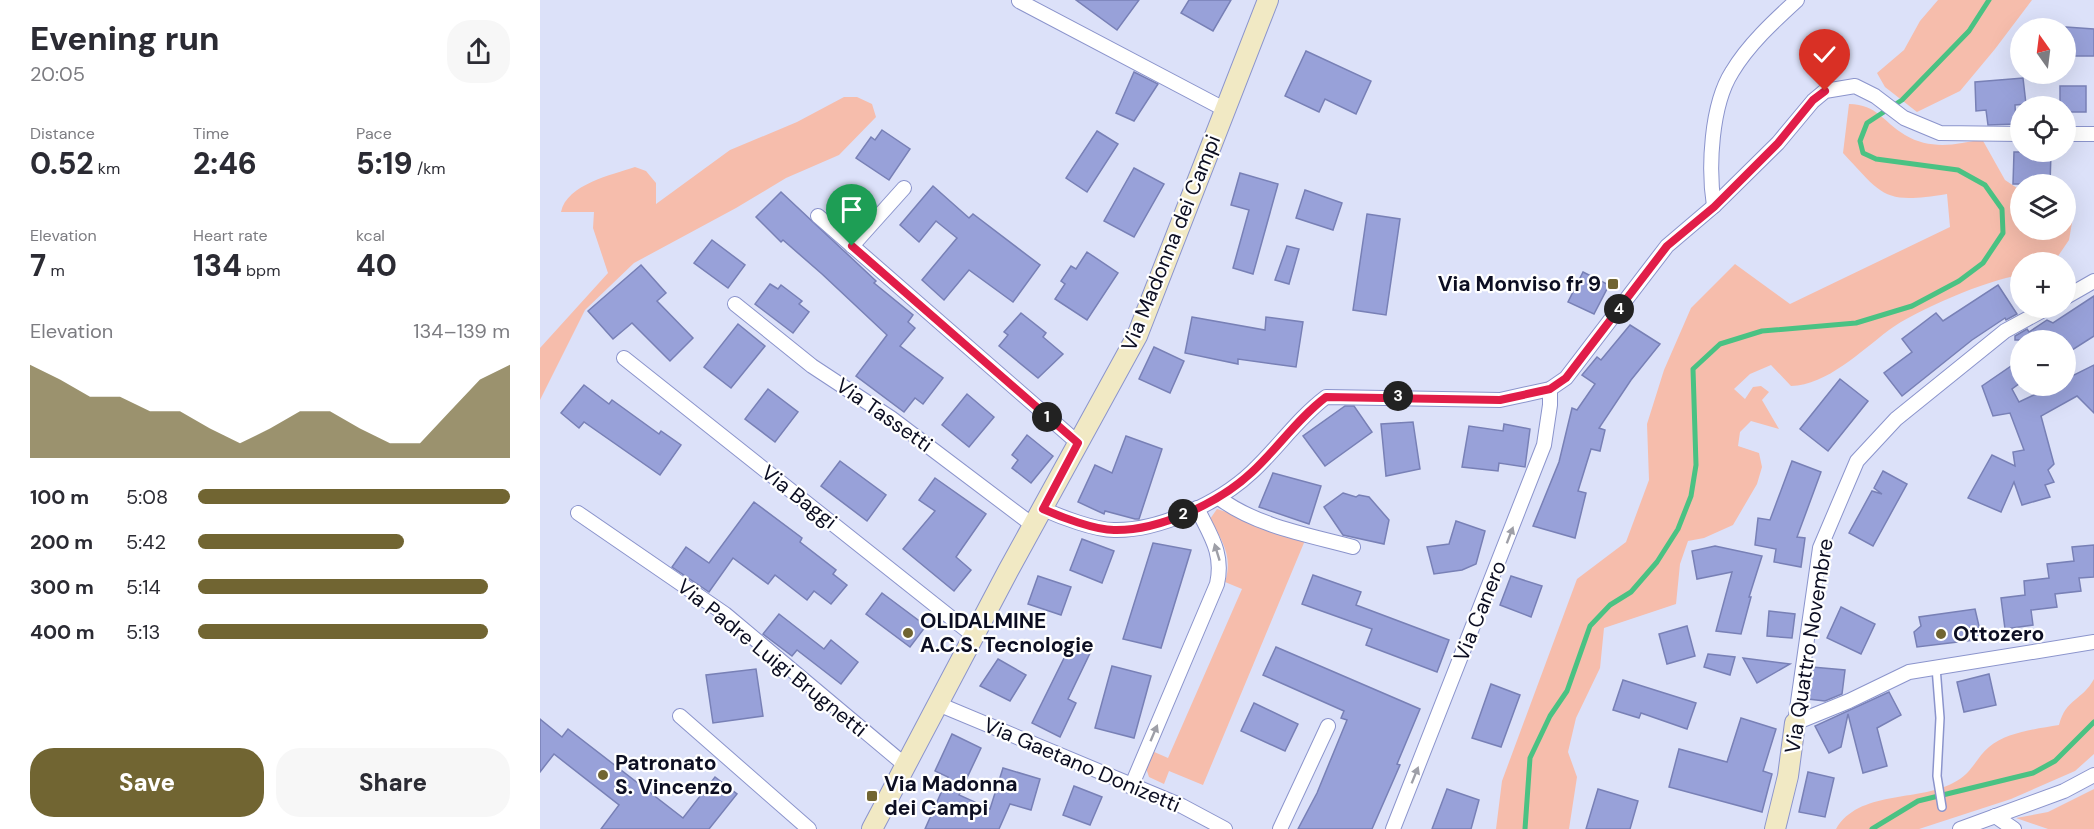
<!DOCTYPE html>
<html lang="en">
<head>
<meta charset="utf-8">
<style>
  :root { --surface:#fff; --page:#f7f7f7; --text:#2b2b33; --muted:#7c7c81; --accent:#716532 }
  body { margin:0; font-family:"DM Sans",sans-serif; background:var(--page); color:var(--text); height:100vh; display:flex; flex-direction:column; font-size:22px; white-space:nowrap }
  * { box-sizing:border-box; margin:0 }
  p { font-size:20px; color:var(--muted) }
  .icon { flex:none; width:33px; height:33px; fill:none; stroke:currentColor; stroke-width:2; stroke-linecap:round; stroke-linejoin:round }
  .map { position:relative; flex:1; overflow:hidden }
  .sheet { display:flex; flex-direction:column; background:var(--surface); width:540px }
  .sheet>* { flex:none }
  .needle { width:39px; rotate:346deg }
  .controls { position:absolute; left:1470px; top:18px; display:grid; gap:12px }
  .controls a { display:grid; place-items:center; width:66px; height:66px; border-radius:50%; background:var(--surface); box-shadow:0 6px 24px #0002; font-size:30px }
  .pin { position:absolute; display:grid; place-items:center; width:51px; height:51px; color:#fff; margin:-62px -26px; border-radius:50% 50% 50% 0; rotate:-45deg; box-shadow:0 0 6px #0007 }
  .pin .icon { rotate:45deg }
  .km { position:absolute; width:30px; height:30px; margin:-15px; border-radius:50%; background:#222; color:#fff; font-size:16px; line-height:30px; text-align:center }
  .round { display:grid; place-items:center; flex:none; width:63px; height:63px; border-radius:24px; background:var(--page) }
  .overview { display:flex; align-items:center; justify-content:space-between; height:102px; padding:0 30px }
  h1 { font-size:33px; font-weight:800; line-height:45px }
  .metrics { display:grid; grid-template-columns:repeat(3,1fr); gap:9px; height:102px; padding:6px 30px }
  .metrics div { display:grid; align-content:center }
  .metrics b { font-size:30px; font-weight:800 }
  .metrics small { font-size:16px; font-weight:400 }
  .metrics p { font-size:16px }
  .chart { height:168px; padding:12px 30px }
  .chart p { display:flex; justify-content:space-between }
  .chart svg { width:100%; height:108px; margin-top:6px; fill:var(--accent); opacity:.7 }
  .action { display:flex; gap:12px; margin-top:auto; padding:12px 30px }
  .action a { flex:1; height:69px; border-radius:24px; background:var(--accent); color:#fff; font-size:24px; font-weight:800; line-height:69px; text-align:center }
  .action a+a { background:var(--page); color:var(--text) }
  ul { padding:0 30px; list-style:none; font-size:20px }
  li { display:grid; grid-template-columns:96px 72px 1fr; align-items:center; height:45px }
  li i { height:15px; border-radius:8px; background:var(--accent) }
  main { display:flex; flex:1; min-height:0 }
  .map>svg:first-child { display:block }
  .green { fill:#f6bdac }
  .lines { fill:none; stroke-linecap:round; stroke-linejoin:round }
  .stream { stroke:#4ac283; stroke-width:5 }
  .building { fill:#98a1d9; stroke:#7880b6; stroke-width:1.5 }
  .lane-casing { stroke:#8b94cc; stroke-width:10 }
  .street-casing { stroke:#8b94cc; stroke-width:16 }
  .secondary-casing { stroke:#8b94cc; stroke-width:22 }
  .lane { stroke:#fff; stroke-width:7 }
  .street { stroke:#fff; stroke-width:14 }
  .secondary { stroke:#f1e9c4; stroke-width:20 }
  .oneway { fill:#9e9fa7 }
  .route-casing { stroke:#fff; stroke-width:12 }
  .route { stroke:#e11d48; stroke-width:8 }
  .poi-dot { fill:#716532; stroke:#fff; stroke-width:2 }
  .labels { text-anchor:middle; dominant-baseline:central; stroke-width:4.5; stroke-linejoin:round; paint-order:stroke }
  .street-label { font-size:21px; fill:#0c0e22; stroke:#fff }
  .poi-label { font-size:21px; font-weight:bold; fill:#0c0e22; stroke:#fff; text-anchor:start }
</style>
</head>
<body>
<main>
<section class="sheet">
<div class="overview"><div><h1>Evening run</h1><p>20:05</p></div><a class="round"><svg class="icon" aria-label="share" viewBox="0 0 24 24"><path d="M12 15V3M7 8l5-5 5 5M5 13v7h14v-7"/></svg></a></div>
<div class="metrics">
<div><p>Distance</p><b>0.52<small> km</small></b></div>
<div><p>Time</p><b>2:46</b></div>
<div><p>Pace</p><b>5:19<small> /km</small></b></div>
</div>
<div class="metrics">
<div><p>Elevation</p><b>7<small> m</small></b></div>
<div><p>Heart rate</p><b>134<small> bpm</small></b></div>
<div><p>kcal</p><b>40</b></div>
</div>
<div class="chart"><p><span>Elevation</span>134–139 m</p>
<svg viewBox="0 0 160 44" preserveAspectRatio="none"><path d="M0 44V6L10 12L20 19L30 19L40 25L50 25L60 32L70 38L80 32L90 25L100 25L110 32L120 38L130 38L140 25L150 12L160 6V44z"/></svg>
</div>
<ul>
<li><b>100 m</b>5:08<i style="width:100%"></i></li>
<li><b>200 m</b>5:42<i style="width:66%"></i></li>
<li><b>300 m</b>5:14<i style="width:93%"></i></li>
<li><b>400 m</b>5:13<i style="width:93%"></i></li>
</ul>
<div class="action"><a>Save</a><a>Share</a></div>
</section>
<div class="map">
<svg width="1554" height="829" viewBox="0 0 1554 829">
  <rect width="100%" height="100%" fill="#dce1f9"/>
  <g class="green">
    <polygon points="1398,0 1492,0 1455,49 1420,91 1377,112 1345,87 1337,73 1364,50 1380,21"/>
    <path d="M304,97H317L332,104L336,117L299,155L246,178L196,208L94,263L45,310L0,400V348L68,273L53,228L54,212H21C27,184 72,175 95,167L106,171L116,183V204L190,150L257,122Z"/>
    <path d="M1309,104C1338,105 1342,121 1365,135C1390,150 1416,145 1442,139L1465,180L1480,190V230H1526V209L1533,217L1529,240L1514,262H1480V275C1447,280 1376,310 1349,330C1321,351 1287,385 1251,386L1231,365L1210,374L1194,389L1205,399L1213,387L1221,386L1229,392L1222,400L1239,429L1211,421L1200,432L1198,446L1219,453L1222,467L1217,484L1193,525L1164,538L1148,541L1140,564L1136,604L1064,628L1060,668L1036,718L1028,752L1037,777L1029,829H956L962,781L1037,579L1086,542L1109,480L1107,424L1124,370L1151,308L1195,264L1250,304L1410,227L1407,194C1344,204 1344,197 1303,153Z"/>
    <path d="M677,509L766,538L663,785L629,771L624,784L609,777L606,768L612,751L628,758L702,589L685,582C693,557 683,542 670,519Z"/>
    <path d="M1554,679V754L1535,771L1471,799L1379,829H1296C1319,790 1377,802 1413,783C1432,774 1435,759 1449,747C1467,732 1496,729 1519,725C1526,698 1542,701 1554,679Z"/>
    <polygon points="1554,789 1554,829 1508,829 1476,818 1508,812"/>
  </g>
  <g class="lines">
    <g class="stream">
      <polyline points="985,829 990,758 1010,716 1027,691 1050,626 1070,605 1091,592 1117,562 1138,529 1151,496 1156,465 1153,369 1180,344 1222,331 1316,323 1372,306 1419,281 1443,263 1463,233 1462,209 1445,185 1418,170 1336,159 1323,153 1320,141 1327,123 1362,100 1429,31 1449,0"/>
      <polyline points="1332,829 1378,801 1493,773 1515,761 1554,722"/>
    </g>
  </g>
  <g class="building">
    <polygon points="536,0 599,0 577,30"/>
    <polygon points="649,0 691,0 673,31 641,13"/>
    <polygon points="1526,27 1554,29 1554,56 1526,56"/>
    <polygon points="766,51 831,81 816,114 785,99 779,112 745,96"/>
    <polygon points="594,72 618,84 594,121 576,113"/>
    <polygon points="1483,78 1486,104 1475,105 1476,124 1448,125 1446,110 1436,111 1435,82"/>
    <polygon points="1520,86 1546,86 1546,112 1526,112 1526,106 1520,106"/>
    <polygon points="342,130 370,149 349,180 316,158 331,137 335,140"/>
    <polygon points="557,131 578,144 547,192 526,178"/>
    <polygon points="1474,152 1511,152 1510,184 1473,184"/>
    <polygon points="594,168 624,184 594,237 564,221"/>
    <polygon points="700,173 738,184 713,274 693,268 709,210 691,205"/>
    <polygon points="393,186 429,218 433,214 500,265 473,302 429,270 404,300 382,280 417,238 396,221 379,242 360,225"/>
    <polygon points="765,190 802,203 793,230 756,218"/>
    <polygon points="241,192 336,281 334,283 373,315 368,322 375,328 360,346 403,378 383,404 375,398 364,412 316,376 347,335 282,274 243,240 241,242 216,217"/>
    <polygon points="827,214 860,219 846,315 813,310"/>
    <polygon points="172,240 205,265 188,288 154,263"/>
    <polygon points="747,246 759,249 749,284 735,280"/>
    <polygon points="547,252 578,273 547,320 515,299 525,284 521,281 531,266 536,269"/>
    <polygon points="101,265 126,293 117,301 153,338 130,361 92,323 73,339 48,311"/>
    <polygon points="1043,272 1069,285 1054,314 1028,302"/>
    <polygon points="230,284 238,289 241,285 262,301 259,304 269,312 253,333 215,304"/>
    <polygon points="1458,285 1477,314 1466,320 1465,318 1432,340 1362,396 1344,373 1372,352 1362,339 1396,313 1403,321"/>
    <polygon points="1554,296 1554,336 1526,354 1526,340 1475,340 1475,336 1487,329 1489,332 1507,320 1513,323"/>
    <polygon points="481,313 506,333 503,337 523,354 498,378 459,346 468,335 464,332"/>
    <polygon points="652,317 725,330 726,317 763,322 756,367 698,359 698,364 645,353"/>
    <polygon points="198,324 225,346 191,388 164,367"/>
    <polygon points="1090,325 1120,344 1091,380 1059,428 1065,430 1060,451 1051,449 1038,491 1046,493 1035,538 993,526 1019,462 1032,408 1037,410 1055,384 1042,375 1057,357 1061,360"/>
    <polygon points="614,347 644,361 630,393 599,379"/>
    <polygon points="1480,360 1480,383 1472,389 1479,402 1513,386 1526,386 1526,379 1554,365 1554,413 1537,396 1501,416 1514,464 1508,470 1514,482 1505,485 1510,497 1482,505 1474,482 1461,512 1428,498 1452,455 1475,466 1473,452 1484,450 1470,413 1453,416 1442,386"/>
    <polygon points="1300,379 1328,401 1288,451 1260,429"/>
    <polygon points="44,385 69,404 72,400 119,434 121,431 141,445 120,475 44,422 39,428 21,413"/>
    <polygon points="228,389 258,412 235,442 205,419"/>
    <polygon points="427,394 454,417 429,447 402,425"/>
    <polygon points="805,406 814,406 832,432 785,466 763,436"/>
    <polygon points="873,422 880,469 846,476 841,424"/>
    <polygon points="964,424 990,429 985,467 959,463 958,471 922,467 929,426 963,431"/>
    <polygon points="487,435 513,456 491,483 472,468 478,460 472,455"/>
    <polygon points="586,436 622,449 599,519 595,519 565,511 564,514 538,502 555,465 572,473"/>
    <polygon points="300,461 346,495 327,521 281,486"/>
    <polygon points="1252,461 1281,472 1257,537 1265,538 1261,567 1234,562 1236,549 1215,545 1218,518 1230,520"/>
    <polygon points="1343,471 1367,484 1333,546 1309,533 1332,491 1342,494 1334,488"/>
    <polygon points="733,473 781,486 769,524 719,507"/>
    <polygon points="395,478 446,514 416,557 431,570 414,591 363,549 395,511 379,500"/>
    <polygon points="803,493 816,497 819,495 829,497 849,520 844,544 803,535 784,507"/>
    <polygon points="214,502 262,538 260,542 296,570 293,574 307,585 291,604 274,591 267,600 235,575 228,584 193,558 169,592 132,567 146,547 169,563"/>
    <polygon points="916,521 945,531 936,564 922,570 894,574 887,547 909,544"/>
    <polygon points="542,539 574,551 562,583 530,570"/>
    <polygon points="613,543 651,550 621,648 583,639"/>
    <polygon points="1554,545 1554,577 1539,578 1541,591 1515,594 1517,607 1491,610 1493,625 1465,629 1461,598 1485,595 1484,581 1509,578 1507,564 1534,561 1532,547"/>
    <polygon points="1175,546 1222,556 1209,597 1211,597 1201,634 1176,631 1192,572 1157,579 1152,551"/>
    <polygon points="773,575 821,592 816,605 909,640 897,672 826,645 832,629 762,604"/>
    <polygon points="498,576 531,587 521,615 488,604"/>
    <polygon points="971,576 1002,586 991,617 960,605"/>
    <polygon points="342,593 386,626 370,647 326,614"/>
    <polygon points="1301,607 1335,624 1321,654 1287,638"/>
    <polygon points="1435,609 1442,639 1377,647 1374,632 1381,626 1379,617"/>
    <polygon points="1229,611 1255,614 1252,638 1227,636"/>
    <polygon points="239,614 284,649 291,640 318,662 301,684 257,650 252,656 223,634"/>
    <polygon points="1147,626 1155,656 1127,664 1119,634"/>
    <polygon points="532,642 551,651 528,699 536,703 520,737 492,723"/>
    <polygon points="736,647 880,709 857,764 860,765 832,829 758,829 777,793 807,720 801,718 804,711 723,675"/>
    <polygon points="1168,654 1195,657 1190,675 1164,667"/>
    <polygon points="1203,658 1250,664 1217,683"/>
    <polygon points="458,659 486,675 470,701 440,686"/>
    <polygon points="572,666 611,676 594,738 555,728"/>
    <polygon points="1272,667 1305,670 1302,694 1285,701 1268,699"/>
    <polygon points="216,669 223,716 173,723 166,675"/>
    <polygon points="1449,674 1456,705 1424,712 1417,682"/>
    <polygon points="1083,680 1156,703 1147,729 1101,713 1099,718 1073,710"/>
    <polygon points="951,684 980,695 961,747 932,738"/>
    <polygon points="1349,692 1361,715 1337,728 1347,766 1323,773 1308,714 1301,747 1289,753 1275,726"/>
    <polygon points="714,703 758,724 745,751 701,731"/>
    <polygon points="1201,718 1236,729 1223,771 1232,774 1222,812 1129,787 1139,749 1187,762"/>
    <polygon points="0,719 22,737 28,729 143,818 175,777 197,794 169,829 61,829 79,805 14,754 0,772"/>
    <polygon points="412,734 441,748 419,795 450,809 463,768 500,779 491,810 470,804 459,829 385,829 408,777 395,771"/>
    <polygon points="1268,772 1294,778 1285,817 1259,812"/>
    <polygon points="534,786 562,797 550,825 523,815"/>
    <polygon points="907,789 939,800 931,829 892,829"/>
    <polygon points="1058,789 1098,801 1090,829 1046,829"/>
  </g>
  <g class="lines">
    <defs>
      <polyline id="lane" points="1396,667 1400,718 1397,776 1402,807"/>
      <g id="street">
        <polyline points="479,1 686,110"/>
        <polyline points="1526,134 1554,134"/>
        <path d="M1174,206C1168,168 1171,105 1192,72C1208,45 1234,21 1257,0"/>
        <polyline points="278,216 538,443"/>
        <polyline points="312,246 364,188"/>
        <polyline points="1526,297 1554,281"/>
        <polyline points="195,304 272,366 351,418 494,526"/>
        <polyline points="1507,308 1465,331 1356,419 1317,461 1280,548 1255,723 1309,701 1369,672 1554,642"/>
        <polyline points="84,358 434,636"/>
        <path d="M679,498C716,526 769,535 813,547"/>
        <path d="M503,509C521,517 555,530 574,530C619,531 679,503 712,472C738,448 757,419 786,397L960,400L1010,389L1026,378L1127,246L1174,206L1238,143L1273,101L1285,91L1315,86L1335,96L1364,118L1400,133L1480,134"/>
        <polyline points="38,513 185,614 365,765"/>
        <polyline points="398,704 642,806 685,829"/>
        <polyline points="140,716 269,829"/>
        <path d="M591,787L677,584C684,553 670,535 657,508"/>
        <polyline points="1455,816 1474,829"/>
        <polyline points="740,829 788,726"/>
        <polyline points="853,829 1004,445 1010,405 1010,389"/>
        <polyline points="1420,829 1524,791 1554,775"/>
      </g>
      <g id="secondary">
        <polyline points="332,829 468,571 597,336 728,0"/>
        <polyline points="1235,829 1248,776 1255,723"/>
      </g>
    </defs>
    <use href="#lane" class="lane-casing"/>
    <use href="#street" class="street-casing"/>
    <use href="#secondary" class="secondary-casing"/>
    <use href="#lane" class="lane"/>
    <use href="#street" class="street"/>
    <use href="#secondary" class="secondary"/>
  </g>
  <defs><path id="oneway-solid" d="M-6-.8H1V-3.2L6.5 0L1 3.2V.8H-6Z" transform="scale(1.5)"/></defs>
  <g class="oneway">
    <use href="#oneway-solid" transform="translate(970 535) rotate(-69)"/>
    <use href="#oneway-solid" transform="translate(677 552) rotate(-107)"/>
    <use href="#oneway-solid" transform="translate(614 733) rotate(-67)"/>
    <use href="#oneway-solid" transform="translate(875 775) rotate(-68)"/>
  </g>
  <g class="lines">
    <defs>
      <path id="route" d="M312,246L538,443L503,509C521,517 555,530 574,530C619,531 679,503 712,472C738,448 757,419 786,397L960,400L1010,389L1026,378L1127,246L1174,207L1238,143L1273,100L1285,91"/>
    </defs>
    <use href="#route" class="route-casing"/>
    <use href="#route" class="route"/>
  </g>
  <g class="poi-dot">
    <rect x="1067" y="278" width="12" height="12" rx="3"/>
    <circle cx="368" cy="633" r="6"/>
    <circle cx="1401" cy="634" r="6"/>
    <circle cx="63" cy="775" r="6"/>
    <rect x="326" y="790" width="12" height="12" rx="3"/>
  </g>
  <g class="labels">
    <g class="street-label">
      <text transform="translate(631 243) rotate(-68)">Via Madonna dei Campi</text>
      <text transform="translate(344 415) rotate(35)">Via Tassetti</text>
      <text transform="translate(259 497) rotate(38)">Via Baggi</text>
      <text transform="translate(940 611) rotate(-68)">Via Canero</text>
      <text transform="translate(1269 646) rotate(-81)">Via Quattro Novembre</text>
      <text transform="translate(232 658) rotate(39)">Via Padre Luigi Brugnetti</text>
      <text transform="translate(542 765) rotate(23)">Via Gaetano Donizetti</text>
    </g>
    <g class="poi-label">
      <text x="1061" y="284" text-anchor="end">Via Monviso fr 9</text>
      <text x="380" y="621">OLIDALMINE<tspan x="380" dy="24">A.C.S. Tecnologie</tspan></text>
      <text x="1413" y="634">Ottozero</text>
      <text x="75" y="763">Patronato<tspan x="75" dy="24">S. Vincenzo</tspan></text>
      <text x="344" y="784">Via Madonna<tspan x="344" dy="24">dei Campi</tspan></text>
    </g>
  </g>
</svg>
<div class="controls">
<a><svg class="needle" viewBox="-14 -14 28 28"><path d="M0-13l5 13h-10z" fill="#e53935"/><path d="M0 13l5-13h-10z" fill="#7c7c81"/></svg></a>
<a><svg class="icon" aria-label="locate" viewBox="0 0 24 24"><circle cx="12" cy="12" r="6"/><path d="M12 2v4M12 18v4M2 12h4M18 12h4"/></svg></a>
<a><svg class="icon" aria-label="layers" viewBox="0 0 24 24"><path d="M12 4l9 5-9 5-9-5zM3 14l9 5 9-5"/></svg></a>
<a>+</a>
<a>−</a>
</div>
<div class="pin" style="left:312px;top:246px;background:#1e9e55"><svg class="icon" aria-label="arrive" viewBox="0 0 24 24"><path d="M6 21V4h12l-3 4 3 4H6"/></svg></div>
<div class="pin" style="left:1285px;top:91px;background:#d93025"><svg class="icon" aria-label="check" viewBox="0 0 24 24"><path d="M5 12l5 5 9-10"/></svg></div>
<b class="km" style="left:507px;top:417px">1</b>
<b class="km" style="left:643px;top:514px">2</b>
<b class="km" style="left:858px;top:396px">3</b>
<b class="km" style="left:1079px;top:309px">4</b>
</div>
</main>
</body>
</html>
